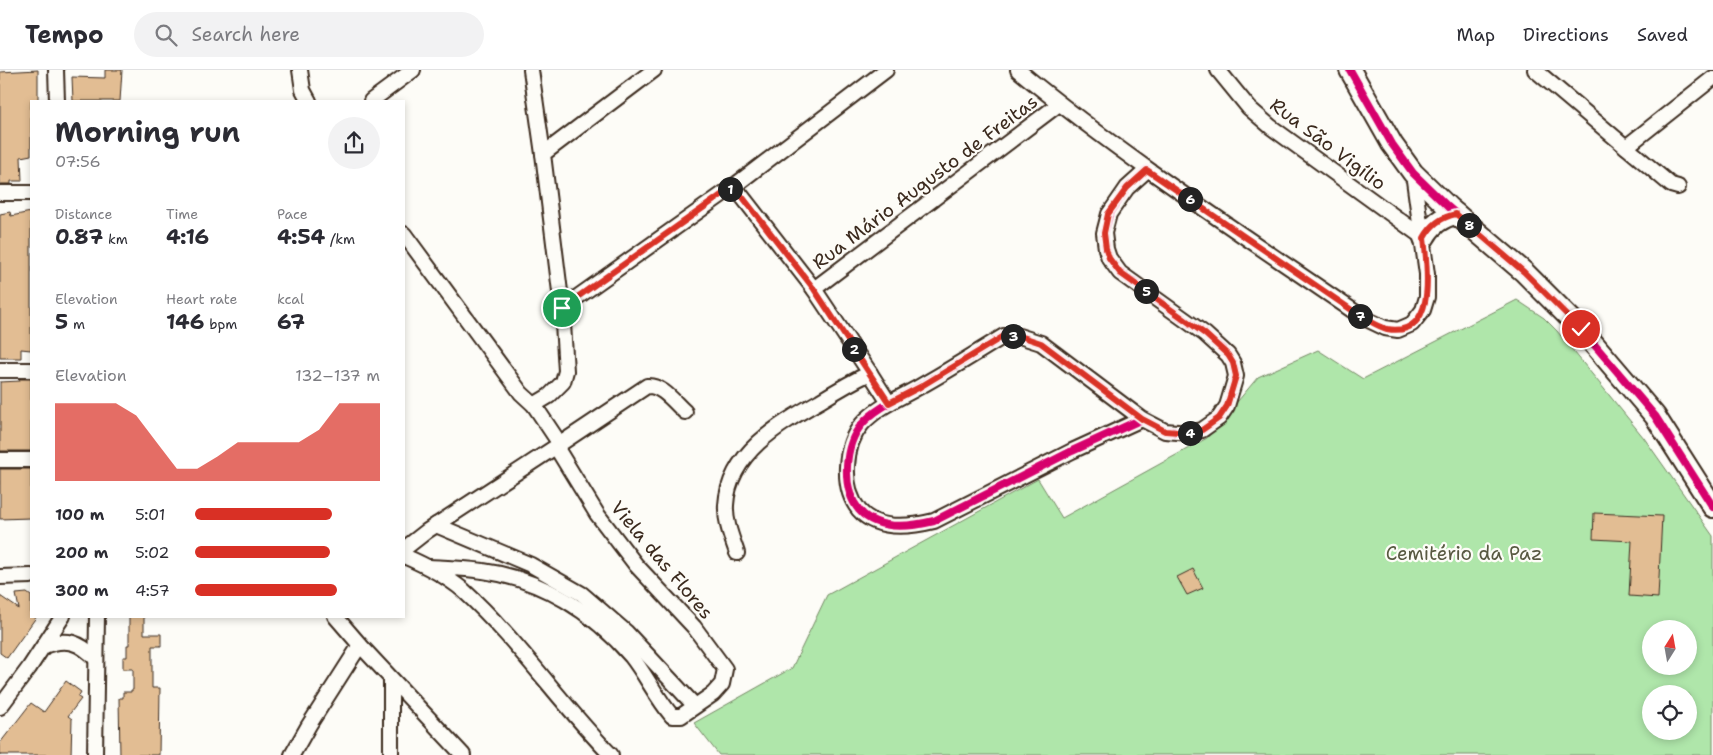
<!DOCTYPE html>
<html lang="en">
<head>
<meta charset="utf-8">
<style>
  :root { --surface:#fff; --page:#f2f2f3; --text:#2b2b33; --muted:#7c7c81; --line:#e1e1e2; --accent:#d93025 }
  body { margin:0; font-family:"Shantell Sans",sans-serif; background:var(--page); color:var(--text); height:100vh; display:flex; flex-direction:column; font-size:19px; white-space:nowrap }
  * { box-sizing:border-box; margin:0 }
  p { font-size:16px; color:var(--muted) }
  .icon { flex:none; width:28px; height:28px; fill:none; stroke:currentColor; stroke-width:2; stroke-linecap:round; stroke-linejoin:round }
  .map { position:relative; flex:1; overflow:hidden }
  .details { position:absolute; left:30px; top:30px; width:375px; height:518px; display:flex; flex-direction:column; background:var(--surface); border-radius:0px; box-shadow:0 2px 8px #0003 }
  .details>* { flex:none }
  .needle { width:32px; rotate:11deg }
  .buttons { position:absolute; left:1642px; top:550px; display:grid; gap:10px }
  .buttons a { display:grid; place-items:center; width:55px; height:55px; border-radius:50%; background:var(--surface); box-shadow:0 2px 8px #0003; font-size:25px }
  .pin { position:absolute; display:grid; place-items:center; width:42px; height:42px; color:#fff; margin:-21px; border:2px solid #fff; border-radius:50%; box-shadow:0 1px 5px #0007 }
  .km { position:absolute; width:25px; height:25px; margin:-12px; border-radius:50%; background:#222; color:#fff; font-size:14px; line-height:25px; text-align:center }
  .round { display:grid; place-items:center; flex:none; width:52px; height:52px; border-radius:26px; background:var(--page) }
  .head { display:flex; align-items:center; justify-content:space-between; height:85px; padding:0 25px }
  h1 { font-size:28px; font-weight:700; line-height:38px }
  .figures { display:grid; grid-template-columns:repeat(3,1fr); gap:8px; height:85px; padding:5px 25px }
  .figures div { display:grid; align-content:center }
  .figures b { font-size:21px; font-weight:700 }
  .figures small { font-size:14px; font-weight:400 }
  .figures p { font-size:14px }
  .chart { height:140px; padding:10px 25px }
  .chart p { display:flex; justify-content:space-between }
  .chart svg { width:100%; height:90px; margin-top:5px; fill:var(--accent); opacity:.7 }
  ul { padding:0 25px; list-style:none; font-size:16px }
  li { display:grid; grid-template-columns:80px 60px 1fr; align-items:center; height:38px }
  li i { height:12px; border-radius:6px; background:var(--accent) }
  header { display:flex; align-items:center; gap:30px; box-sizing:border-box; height:70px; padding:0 25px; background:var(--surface); border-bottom:1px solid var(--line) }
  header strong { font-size:24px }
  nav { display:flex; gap:28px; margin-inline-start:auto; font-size:18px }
  .search { width:350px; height:45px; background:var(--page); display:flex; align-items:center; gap:12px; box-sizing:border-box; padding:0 18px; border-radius:28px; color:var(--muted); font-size:19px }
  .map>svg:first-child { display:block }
  .green { fill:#afe6aa; stroke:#758864; fill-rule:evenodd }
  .building { fill:#e2bd93; stroke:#3b2a1e }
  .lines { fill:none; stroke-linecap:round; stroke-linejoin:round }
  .minor-casing { stroke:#3b2a1e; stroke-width:18 }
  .secondary-casing { stroke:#3b2a1e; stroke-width:24 }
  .minor { stroke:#fdfcf7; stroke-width:14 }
  .secondary { stroke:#fdfcf7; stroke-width:20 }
  .cycleway-casing { stroke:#fdfcf7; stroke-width:11 }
  .cycleway { stroke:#d6006c; stroke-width:8 }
  .route-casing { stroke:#fff; stroke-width:10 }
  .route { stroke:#d93025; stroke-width:6 }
  .labels { text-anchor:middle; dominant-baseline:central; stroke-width:4.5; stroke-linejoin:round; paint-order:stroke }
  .street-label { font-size:19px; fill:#3b2a1e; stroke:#fdfcf7 }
  .park-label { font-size:19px; fill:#585941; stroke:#fdfcf7 }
</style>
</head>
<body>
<header>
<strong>Tempo</strong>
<div class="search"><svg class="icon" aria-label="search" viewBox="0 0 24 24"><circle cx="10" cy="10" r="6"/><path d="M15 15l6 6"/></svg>Search here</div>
<nav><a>Map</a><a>Directions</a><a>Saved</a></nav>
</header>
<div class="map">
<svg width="1713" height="685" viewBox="0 0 1713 685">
  <rect width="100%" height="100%" fill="#fdfcf7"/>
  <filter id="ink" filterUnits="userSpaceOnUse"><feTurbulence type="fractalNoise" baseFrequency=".02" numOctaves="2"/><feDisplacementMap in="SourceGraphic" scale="10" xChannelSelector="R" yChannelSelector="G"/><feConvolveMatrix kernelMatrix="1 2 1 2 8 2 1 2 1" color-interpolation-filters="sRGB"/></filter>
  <g filter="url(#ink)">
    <path class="green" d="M1517,230L1544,248L1557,261L1644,368L1713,466V685H719L694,653L792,598L827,525L1038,409L1062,448L1207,368L1258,307L1318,280L1363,309ZM1651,559H1689V596H1651ZM1651,624H1689V661H1651Z"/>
    <g class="building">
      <polygon points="38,0 38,31 31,31 31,85 21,87 22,111 11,111 11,114 0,114 0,2"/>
      <polygon points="105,0 122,0 120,31 73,31 72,7 105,8"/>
      <polygon points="10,142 11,146 31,142 31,280 21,279 21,288 0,288 0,144"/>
      <polygon points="19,309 31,309 31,381 0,381 0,312 20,311"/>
      <polygon points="0,399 31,399 31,448 0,449"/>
      <polygon points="1594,443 1662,446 1658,528 1629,526 1632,471 1593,469"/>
      <polygon points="1193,499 1203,518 1187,525 1177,507"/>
      <polygon points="27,523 31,526 31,546 37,546 7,588 0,583 0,526 19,539 16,524"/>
      <polygon points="129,546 144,546 144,564 161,564 161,576 152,576 152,618 160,618 159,685 120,685 119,628 123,628 123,622 131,622 131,620 133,620 133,599 123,599 123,587 127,587 127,575 129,575"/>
      <polygon points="66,611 81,622 78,627 81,629 68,646 72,649 71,685 0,685 0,673 31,633 44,642"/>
    </g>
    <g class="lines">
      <defs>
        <g id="minor">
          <polyline points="56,0 57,31"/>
          <polyline points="300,0 303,20 309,31"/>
          <polyline points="531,0 543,84"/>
          <path d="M1018,0C1127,90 1246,167 1362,247L1385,258L1398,260L1412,254L1423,240L1427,227V204L1413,103"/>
          <polyline points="1218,0 1249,38 1271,57 1424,168"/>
          <polyline points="1535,0 1671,115 1678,117"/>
          <polyline points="371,31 413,0"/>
          <polyline points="1626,77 1713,8"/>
          <polyline points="734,116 814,219 870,303"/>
          <polyline points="0,123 31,123"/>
          <polyline points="404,164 521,323 534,335 560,374 427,461 404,479"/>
          <polyline points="814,219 1059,34"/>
          <polyline points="562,238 734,116 886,0"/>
          <polyline points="0,300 31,300"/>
          <polyline points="534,335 549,326 563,312 566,301 562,238 543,84 654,0"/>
          <path d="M1142,349L1072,381L934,451C910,457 877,461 859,440C841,418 844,375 862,354C877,337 900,328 919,317C948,301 976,283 1004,266H1019L1041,273L1142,349L1165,361L1190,363L1202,360L1219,348L1227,336L1236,306L1233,293L1228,285L1205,264L1120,203L1109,188L1106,179L1104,163L1109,144L1127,118L1147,100"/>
          <path d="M560,374L647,316C662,315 674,332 685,342"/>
          <polyline points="0,390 31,390"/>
          <polyline points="436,455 531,495 582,524 626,562 695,636"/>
          <path d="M737,483C732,468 725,452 726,435C729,383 780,354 820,331C836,321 853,311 870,303L889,333"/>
          <path d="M404,486C425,495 445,505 463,520C518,570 559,632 611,685"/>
          <path d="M430,497C447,498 465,498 483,501C542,509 593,542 631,586C646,605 656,627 672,646H681L713,624L722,614L725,599L694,557L636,495L597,444L556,377"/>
          <polyline points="0,507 31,506"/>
          <polyline points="335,546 360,575 463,685"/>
          <path d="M44,576C66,567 80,572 96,589"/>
          <polyline points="0,637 29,598 63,546"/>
          <polyline points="95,685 97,546"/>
          <polyline points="292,685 309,655 360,575"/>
          <polyline points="391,685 391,609"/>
        </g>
        <g id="secondary">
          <polyline points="1350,0 1392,74 1413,103 1448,137 1524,202 1581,259 1655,346 1713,437"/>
          <path d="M1424,168C1431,155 1441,147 1456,144"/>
        </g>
      </defs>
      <use href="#minor" class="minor-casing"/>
      <use href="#secondary" class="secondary-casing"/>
      <use href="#minor" class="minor"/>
      <use href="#secondary" class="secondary"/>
      <defs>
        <g id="cycleway">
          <polyline points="1350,0 1392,74 1413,103 1448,137 1524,202 1581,259 1655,346 1713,437"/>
          <path d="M1142,349L1072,381L934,451C910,457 877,461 859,440C841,418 844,375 862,354C877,337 900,328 919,317C948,301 976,283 1004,266H1019L1041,273L1142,349L1165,361L1190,363L1202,360L1219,348L1227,336L1236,306L1233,293L1228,285L1205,264L1120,203L1109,188L1106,179L1104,163L1109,144L1127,118L1147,100"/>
        </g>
      </defs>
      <use href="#cycleway" class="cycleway-casing"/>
      <use href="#cycleway" class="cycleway"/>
    </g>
  </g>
  <g class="lines" filter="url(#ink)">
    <defs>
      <path id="route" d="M562,238L734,116L814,219L889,333L920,317L1004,266H1020L1041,273L1142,349L1165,361L1190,363L1202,360L1219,348L1227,336L1236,306L1233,293L1228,285L1205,264L1120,203L1109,188L1106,179L1104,163L1108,144L1127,118L1147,100L1362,247C1370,251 1379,257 1387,259C1438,268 1427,197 1424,168C1431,155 1441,147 1456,144L1524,202L1581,259"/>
    </defs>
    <use href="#route" class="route-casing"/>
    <use href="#route" class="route"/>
  </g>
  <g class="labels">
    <g class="street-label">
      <text transform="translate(1328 74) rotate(37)">Rua São Vigílio</text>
      <text transform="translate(925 112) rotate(-37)">Rua Mário Augusto de Freitas</text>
      <text transform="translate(662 490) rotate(50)">Viela das Flores</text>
    </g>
    <g class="park-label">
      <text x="1464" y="483">Cemitério da Paz</text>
    </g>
  </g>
</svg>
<div class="buttons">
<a><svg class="needle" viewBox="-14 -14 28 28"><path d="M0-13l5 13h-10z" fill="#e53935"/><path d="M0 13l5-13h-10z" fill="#7c7c81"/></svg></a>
<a><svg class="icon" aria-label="locate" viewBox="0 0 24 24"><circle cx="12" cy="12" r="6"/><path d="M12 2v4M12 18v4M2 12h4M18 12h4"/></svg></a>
</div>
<div class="pin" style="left:562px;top:238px;background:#1e9e55"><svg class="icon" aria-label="arrive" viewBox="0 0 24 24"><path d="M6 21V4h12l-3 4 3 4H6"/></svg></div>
<div class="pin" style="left:1581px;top:259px;background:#d93025"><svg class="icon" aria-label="check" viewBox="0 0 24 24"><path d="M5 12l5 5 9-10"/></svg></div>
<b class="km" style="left:730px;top:119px">1</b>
<b class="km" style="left:854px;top:279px">2</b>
<b class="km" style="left:1013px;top:266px">3</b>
<b class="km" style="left:1190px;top:363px">4</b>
<b class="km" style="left:1146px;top:221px">5</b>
<b class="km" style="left:1190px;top:129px">6</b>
<b class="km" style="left:1360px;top:246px">7</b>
<b class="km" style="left:1469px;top:155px">8</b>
<section class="details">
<div class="head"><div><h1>Morning run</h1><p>07:56</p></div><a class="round"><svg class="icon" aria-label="share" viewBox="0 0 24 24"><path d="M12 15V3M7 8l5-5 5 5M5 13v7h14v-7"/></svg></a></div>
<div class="figures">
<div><p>Distance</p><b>0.87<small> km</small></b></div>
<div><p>Time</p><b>4:16</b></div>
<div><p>Pace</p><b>4:54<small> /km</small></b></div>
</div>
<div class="figures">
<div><p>Elevation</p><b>5<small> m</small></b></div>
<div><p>Heart rate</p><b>146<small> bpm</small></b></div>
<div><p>kcal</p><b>67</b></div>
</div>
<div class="chart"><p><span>Elevation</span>132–137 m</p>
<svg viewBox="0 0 160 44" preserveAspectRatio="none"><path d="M0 44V6L10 6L20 6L30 6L40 12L50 25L60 38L70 38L80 32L90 25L100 25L110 25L120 25L130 19L140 6L150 6L160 6V44z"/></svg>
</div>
<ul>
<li><b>100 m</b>5:01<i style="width:74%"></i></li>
<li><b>200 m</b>5:02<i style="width:73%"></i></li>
<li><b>300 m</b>4:57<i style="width:77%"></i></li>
</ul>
</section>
</div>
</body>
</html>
